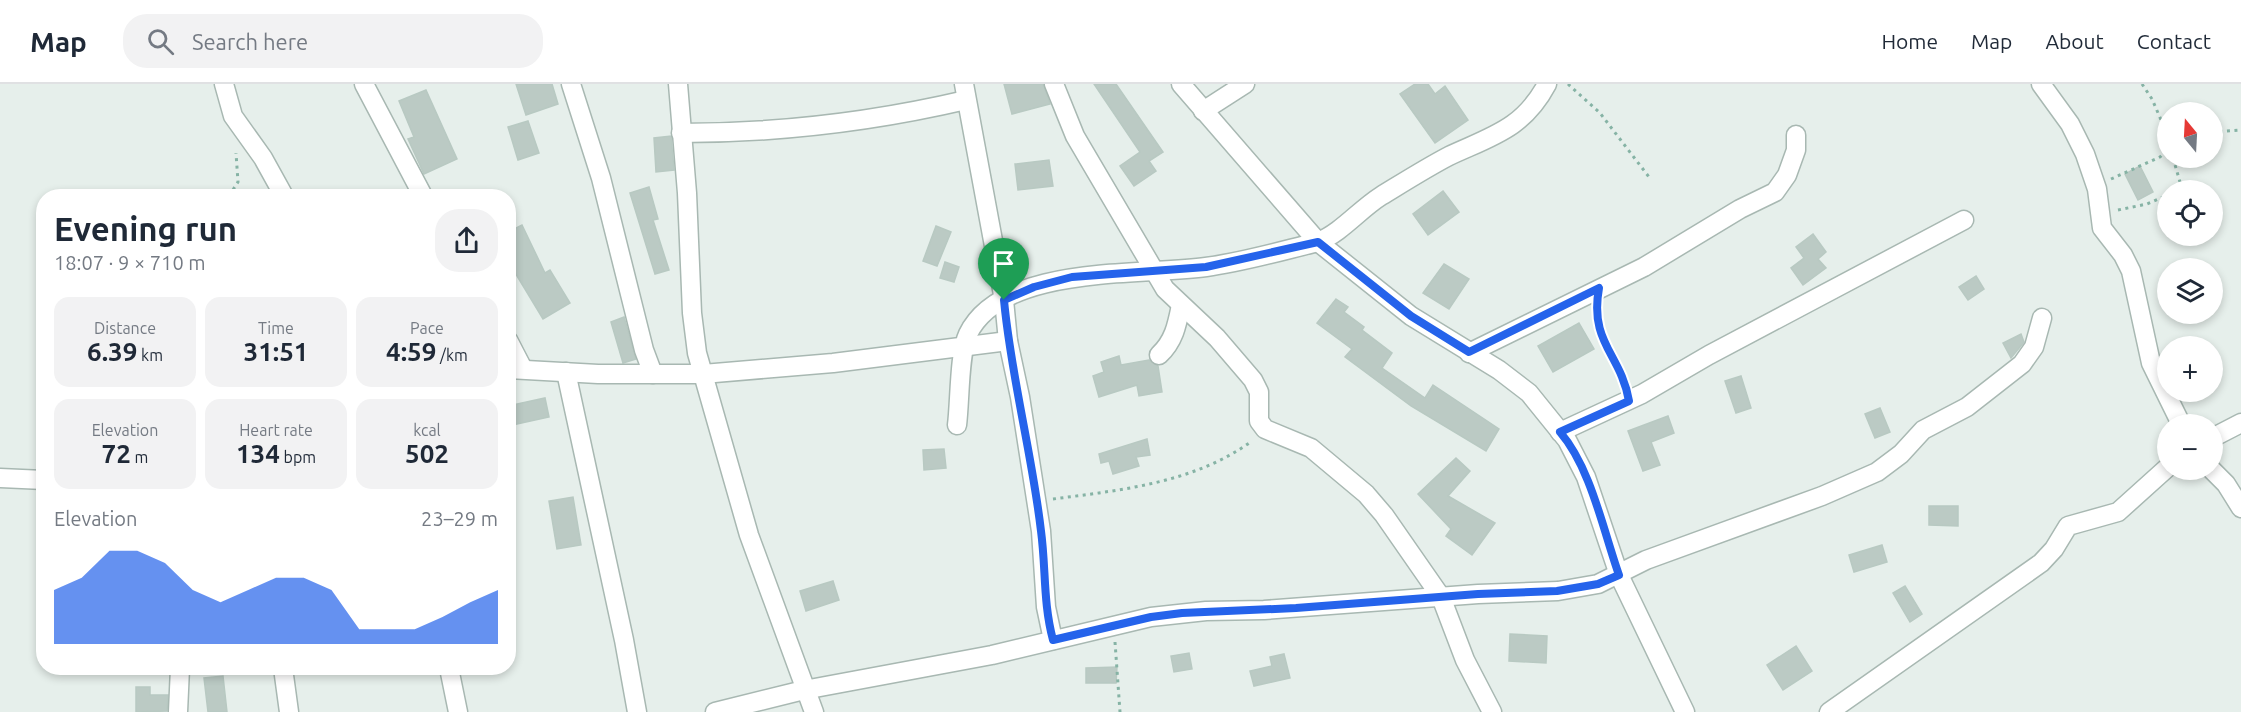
<!DOCTYPE html>
<html lang="en">
<head>
<meta charset="utf-8">
<style>
  :root { --surface:#fff; --page:#f2f2f3; --text:#1f2937; --muted:#747a83; --line:#e0e1e3; --accent:#2563eb }
  body { margin:0; font-family:Ubuntu,sans-serif; background:var(--page); color:var(--text); height:100vh; display:flex; flex-direction:column; font-size:22px; white-space:nowrap }
  * { box-sizing:border-box; margin:0 }
  p { font-size:20px; color:var(--muted) }
  .icon { flex:none; width:33px; height:33px; fill:none; stroke:currentColor; stroke-width:2; stroke-linecap:round; stroke-linejoin:round }
  .map { position:relative; flex:1; overflow:hidden }
  .panel { position:absolute; left:36px; top:105px; width:480px; height:486px; display:flex; flex-direction:column; background:var(--surface); border-radius:24px; box-shadow:0 3px 9px #0003 }
  .panel>* { flex:none }
  .needle { width:39px; rotate:342deg }
  .tools { position:absolute; left:2157px; top:18px; display:grid; gap:12px }
  .tools a { display:grid; place-items:center; width:66px; height:66px; border-radius:50%; background:var(--surface); box-shadow:0 3px 9px #0003; font-size:30px }
  .pin { position:absolute; display:grid; place-items:center; width:51px; height:51px; color:#fff; margin:-62px -26px; border-radius:50% 50% 50% 0; rotate:-45deg; box-shadow:0 0 6px #0007 }
  .pin .icon { rotate:45deg }
  .round { display:grid; place-items:center; flex:none; width:63px; height:63px; border-radius:24px; background:var(--page) }
  .head { display:flex; align-items:center; justify-content:space-between; height:102px; padding:0 18px }
  h1 { font-size:33px; font-weight:700; line-height:45px }
  .figures { display:grid; grid-template-columns:repeat(3,1fr); gap:9px; height:102px; padding:6px 18px }
  .figures div { display:grid; align-content:center; border-radius:15px; background:var(--page); text-align:center }
  .figures b { font-size:26px; font-weight:700 }
  .figures small { font-size:16px; font-weight:400 }
  .figures p { font-size:16px }
  .chart { height:168px; padding:12px 18px }
  .chart p { display:flex; justify-content:space-between }
  .chart svg { width:100%; height:108px; margin-top:6px; fill:var(--accent); opacity:.7 }
  header { display:flex; align-items:center; gap:36px; box-sizing:border-box; height:84px; padding:0 30px; background:var(--surface); border-bottom:2px solid var(--line) }
  header strong { font-size:28px }
  nav { display:flex; gap:33px; margin-inline-start:auto; font-size:21px }
  .search { width:420px; height:54px; background:var(--page); display:flex; align-items:center; gap:15px; box-sizing:border-box; padding:0 21px; border-radius:24px; color:var(--muted); font-size:22px }
  .map>svg:first-child { display:block }
  .building { fill:#bbcac4; stroke:#b8c9c2; stroke-width:1.5 }
  .lines { fill:none; stroke-linecap:round; stroke-linejoin:round }
  .minor-casing { stroke:#a8b8b2; stroke-width:21 }
  .path { stroke:#86b3a5; stroke-width:3; stroke-dasharray:3 4.5; stroke-linecap:butt }
  .minor { stroke:#fff; stroke-width:18 }
  .route-casing { stroke:#fff; stroke-width:12 }
  .route { stroke:#2563eb; stroke-width:8 }
</style>
</head>
<body>
<header>
<strong>Map</strong>
<div class="search"><svg class="icon" aria-label="search" viewBox="0 0 24 24"><circle cx="10" cy="10" r="6"/><path d="M15 15l6 6"/></svg>Search here</div>
<nav><a>Home</a><a>Map</a><a>About</a><a>Contact</a></nav>
</header>
<div class="map">
<svg width="2241" height="628" viewBox="0 0 2241 628">
  <rect width="100%" height="100%" fill="#e6efeb"/>
  <g class="building">
    <polygon points="516,0 552,0 558,20 526,31"/>
    <polygon points="1004,0 1043,0 1050,20 1012,30"/>
    <polygon points="1094,0 1116,0 1163,68 1149,77 1156,87 1134,102 1120,82 1140,68"/>
    <polygon points="1415,0 1428,0 1435,10 1445,2 1468,36 1435,59 1400,10"/>
    <polygon points="426,6 457,75 424,90 408,55 414,53 399,17"/>
    <polygon points="528,37 539,69 518,76 508,43"/>
    <polygon points="671,52 674,86 656,88 654,54"/>
    <polygon points="1049,76 1053,102 1018,106 1015,80"/>
    <polygon points="2140,82 2153,108 2138,116 2125,90"/>
    <polygon points="649,103 658,135 653,136 669,186 655,190 630,109"/>
    <polygon points="1443,107 1459,128 1428,151 1413,130"/>
    <polygon points="522,141 545,189 550,186 570,219 543,235 508,177 508,148"/>
    <polygon points="936,142 951,148 937,182 923,177"/>
    <polygon points="1813,150 1826,168 1818,175 1826,184 1803,201 1791,184 1804,174 1796,163"/>
    <polygon points="945,178 959,183 954,198 940,194"/>
    <polygon points="1444,180 1469,195 1449,225 1423,209"/>
    <polygon points="1976,192 1984,205 1968,216 1959,203"/>
    <polygon points="1336,215 1348,223 1344,228 1364,243 1362,246 1392,269 1382,284 1425,314 1433,301 1499,345 1486,367 1411,322 1345,273 1352,265 1317,239"/>
    <polygon points="624,233 636,275 623,279 611,238"/>
    <polygon points="1579,239 1594,265 1553,288 1538,262"/>
    <polygon points="2021,250 2024,258 2011,274 2003,259"/>
    <polygon points="1119,272 1121,281 1149,276 1158,282 1162,308 1139,312 1137,301 1099,313 1093,292 1104,288 1101,278"/>
    <polygon points="1741,292 1751,324 1736,329 1725,297"/>
    <polygon points="545,314 549,333 508,342 508,322"/>
    <polygon points="1880,324 1890,348 1875,354 1865,330"/>
    <polygon points="1668,332 1674,349 1651,358 1660,381 1643,387 1628,347"/>
    <polygon points="1147,355 1150,371 1136,373 1139,382 1113,390 1109,377 1101,379 1099,370"/>
    <polygon points="944,365 946,384 924,386 923,366"/>
    <polygon points="1456,374 1470,387 1448,412 1495,439 1472,471 1446,452 1451,445 1418,410"/>
    <polygon points="573,413 581,461 557,465 549,417"/>
    <polygon points="1929,422 1958,422 1958,442 1929,441"/>
    <polygon points="1882,461 1887,478 1854,488 1849,471"/>
    <polygon points="833,497 839,516 806,527 800,507"/>
    <polygon points="1905,502 1922,530 1910,538 1893,509"/>
    <polygon points="1510,550 1547,552 1546,579 1509,577"/>
    <polygon points="1796,562 1812,587 1783,606 1767,581"/>
    <polygon points="1189,569 1192,585 1174,588 1171,572"/>
    <polygon points="1284,570 1290,594 1254,602 1250,587 1272,582 1270,573"/>
    <polygon points="1117,583 1116,599 1086,599 1086,584"/>
    <polygon points="223,592 227,628 208,628 204,594"/>
    <polygon points="136,603 150,603 150,611 168,611 167,627 136,628"/>
  </g>
  <g class="lines">
    <defs>
      <g id="minor">
        <polyline points="224,0 233,32 263,74 284,112"/>
        <polyline points="364,0 423,112"/>
        <polyline points="571,0 601,94 644,266 653,290"/>
        <polyline points="678,0 687,109 692,229 697,269 749,451 814,628"/>
        <polyline points="964,0 1004,216 1008,257 1020,313 1041,447 1046,523 1053,556"/>
        <polyline points="1054,0 1075,52 1165,205 1217,254 1253,296 1259,308 1259,337 1265,345 1311,364 1366,410 1384,431 1441,513 1465,576 1492,628"/>
        <polyline points="1181,0 1318,158 1411,232 1499,286 1529,309 1567,356 1586,393 1619,491 1685,628"/>
        <polyline points="2041,0 2070,40 2085,70 2097,105 2102,144 2123,171 2131,187 2151,279 2181,340"/>
        <polyline points="1203,27 1245,0"/>
        <path d="M681,49C777,49 872,38 966,16"/>
        <polyline points="508,256 523,285"/>
        <polyline points="1469,269 1644,183 1740,125 1775,108 1787,91 1796,66 1796,51"/>
        <path d="M1159,271C1174,257 1177,241 1181,221"/>
        <polyline points="508,285 598,290 703,290 833,279 1008,257"/>
        <polyline points="566,288 624,556 637,628"/>
        <path d="M957,341C960,318 959,269 968,250C1002,180 1142,192 1206,183C1244,178 1281,167 1318,158C1342,148 1359,126 1381,112C1404,98 1426,84 1449,72C1492,52 1523,45 1547,0"/>
        <polyline points="1560,348 1642,310 1709,271 1964,136"/>
        <polyline points="2212,354 2241,339"/>
        <polyline points="2212,386 2226,400 2241,424"/>
        <polyline points="0,394 44,396"/>
        <polyline points="283,584 289,628"/>
        <polyline points="449,584 458,628"/>
        <polyline points="178,628 180,584"/>
        <polyline points="715,628 804,606 992,571 1151,533 1206,527 1264,526 1478,510 1558,507 1598,500 1646,476 1822,412 1877,388 1901,370 1923,346 1967,323 2022,280 2034,263 2042,234"/>
        <polyline points="1829,628 2041,479 2054,465 2068,442 2118,428 2168,383"/>
      </g>
    </defs>
    <use href="#minor" class="minor-casing"/>
    <g class="path">
      <polyline points="1568,0 1600,29 1649,93"/>
      <polyline points="2142,0 2152,15 2168,52"/>
      <polyline points="2212,48 2241,46"/>
      <polyline points="2173,74 2180,98 2174,106"/>
      <polyline points="2111,95 2160,73 2168,65"/>
      <polyline points="229,112 238,98 236,69"/>
      <polyline points="2118,126 2147,120 2168,111"/>
      <polyline points="1596,227 1599,250 1625,298"/>
      <path d="M1053,415C1122,406 1194,399 1252,357"/>
      <polyline points="1115,558 1120,628"/>
    </g>
    <use href="#minor" class="minor"/>
  </g>
  <g class="lines">
    <defs>
      <path id="route" d="M1318,158L1411,232L1469,268L1599,204C1589,259 1621,270 1629,317L1560,348C1591,384 1603,446 1619,491L1598,500L1557,507L1478,510L1296,524L1182,529L1151,533L1053,556C1043,519 1046,484 1041,447C1032,369 1011,293 1004,216L1034,203L1072,193L1206,183Z"/>
    </defs>
    <use href="#route" class="route-casing"/>
    <use href="#route" class="route"/>
  </g>
</svg>
<div class="tools">
<a><svg class="needle" viewBox="-14 -14 28 28"><path d="M0-13l5 13h-10z" fill="#e53935"/><path d="M0 13l5-13h-10z" fill="#747a83"/></svg></a>
<a><svg class="icon" aria-label="locate" viewBox="0 0 24 24"><circle cx="12" cy="12" r="6"/><path d="M12 2v4M12 18v4M2 12h4M18 12h4"/></svg></a>
<a><svg class="icon" aria-label="layers" viewBox="0 0 24 24"><path d="M12 4l9 5-9 5-9-5zM3 14l9 5 9-5"/></svg></a>
<a>+</a>
<a>−</a>
</div>
<div class="pin" style="left:1004px;top:216px;background:#1e9e55"><svg class="icon" aria-label="arrive" viewBox="0 0 24 24"><path d="M6 21V4h12l-3 4 3 4H6"/></svg></div>
<section class="panel">
<div class="head"><div><h1>Evening run</h1><p>18:07 · 9 × 710 m</p></div><a class="round"><svg class="icon" aria-label="share" viewBox="0 0 24 24"><path d="M12 15V3M7 8l5-5 5 5M5 13v7h14v-7"/></svg></a></div>
<div class="figures">
<div><p>Distance</p><b>6.39<small> km</small></b></div>
<div><p>Time</p><b>31:51</b></div>
<div><p>Pace</p><b>4:59<small> /km</small></b></div>
</div>
<div class="figures">
<div><p>Elevation</p><b>72<small> m</small></b></div>
<div><p>Heart rate</p><b>134<small> bpm</small></b></div>
<div><p>kcal</p><b>502</b></div>
</div>
<div class="chart"><p><span>Elevation</span>23–29 m</p>
<svg viewBox="0 0 160 44" preserveAspectRatio="none"><path d="M0 44V22L10 17L20 6L30 6L40 11L50 22L60 27L70 22L80 17L90 17L100 22L110 38L120 38L130 38L140 33L150 27L160 22V44z"/></svg>
</div>
</section>
</div>
</body>
</html>
